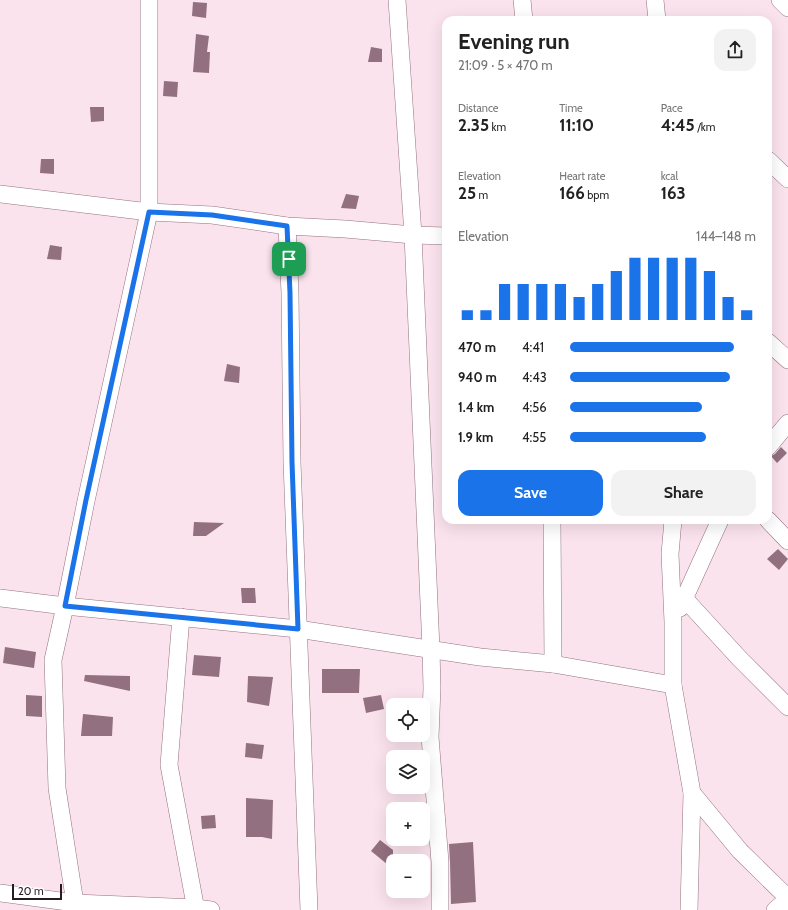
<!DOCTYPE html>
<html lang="en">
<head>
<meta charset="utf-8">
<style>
  :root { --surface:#fff; --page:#f2f2f2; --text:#222; --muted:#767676; --accent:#1a73e8 }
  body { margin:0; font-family:Cabin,sans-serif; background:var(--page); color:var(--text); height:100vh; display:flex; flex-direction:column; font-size:15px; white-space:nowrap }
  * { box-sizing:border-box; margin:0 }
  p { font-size:13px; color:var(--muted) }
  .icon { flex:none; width:22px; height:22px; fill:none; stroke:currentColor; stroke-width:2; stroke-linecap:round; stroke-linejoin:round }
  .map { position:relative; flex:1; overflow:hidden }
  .sheet { position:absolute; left:442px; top:16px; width:330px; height:508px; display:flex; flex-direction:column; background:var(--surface); border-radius:12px; box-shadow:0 4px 16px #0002 }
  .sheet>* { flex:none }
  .fabs { position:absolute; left:386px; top:698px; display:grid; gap:8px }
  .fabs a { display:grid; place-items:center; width:44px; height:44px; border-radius:8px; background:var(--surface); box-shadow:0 4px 16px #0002; font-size:20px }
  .scale { position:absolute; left:12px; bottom:10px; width:50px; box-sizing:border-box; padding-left:4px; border:2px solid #271a20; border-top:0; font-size:11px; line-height:14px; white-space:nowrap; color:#271a20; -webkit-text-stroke:3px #fff; paint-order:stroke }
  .pin { position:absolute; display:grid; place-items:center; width:34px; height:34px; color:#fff; margin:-17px; border-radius:8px; box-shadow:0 2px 6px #0006 }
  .round { display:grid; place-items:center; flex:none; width:42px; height:42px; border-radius:12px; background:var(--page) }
  .headline { display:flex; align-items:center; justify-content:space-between; height:68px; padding:0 16px }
  h1 { font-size:22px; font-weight:800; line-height:30px }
  .stats { display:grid; grid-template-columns:repeat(3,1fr); gap:6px; height:68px; padding:4px 16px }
  .stats div { display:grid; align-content:center }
  .stats b { font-size:17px; font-weight:800 }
  .stats small { font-size:11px; font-weight:400 }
  .stats p { font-size:11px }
  .chart { height:112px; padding:8px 16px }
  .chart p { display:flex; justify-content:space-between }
  .chart svg { width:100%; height:72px; margin-top:4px; stroke:var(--accent); stroke-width:6 }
  .button { display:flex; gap:8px; margin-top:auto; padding:8px 16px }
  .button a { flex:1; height:46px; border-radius:12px; background:var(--accent); color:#fff; font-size:16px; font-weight:800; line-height:46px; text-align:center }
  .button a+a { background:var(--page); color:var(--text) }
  ul { padding:0 16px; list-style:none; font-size:13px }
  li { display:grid; grid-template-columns:64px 48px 1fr; align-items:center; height:30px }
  li i { height:10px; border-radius:5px; background:var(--accent) }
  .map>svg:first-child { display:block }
  .building { fill:#92707f }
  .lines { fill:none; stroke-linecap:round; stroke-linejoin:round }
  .minor-casing { stroke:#947280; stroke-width:18 }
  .minor { stroke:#fff; stroke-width:17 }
  .route-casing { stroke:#fff; stroke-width:8 }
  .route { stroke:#1a73e8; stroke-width:5 }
</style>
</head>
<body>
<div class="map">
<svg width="788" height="910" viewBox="0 0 788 910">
  <rect width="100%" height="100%" fill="#fbe3ed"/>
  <g class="building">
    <polygon points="193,2 207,3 206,18 192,16"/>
    <polygon points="196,34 209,36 207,52 210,52 209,73 193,72"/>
    <polygon points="371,47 382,49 382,62 368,62"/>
    <polygon points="164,81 178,82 177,97 163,96"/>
    <polygon points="90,107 104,107 104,121 91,122"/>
    <polygon points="41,159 54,159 54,174 40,173"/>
    <polygon points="346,194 359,196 356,209 341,208"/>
    <polygon points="50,245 62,247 61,260 47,259"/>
    <polygon points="227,364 240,367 239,383 224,381"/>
    <polygon points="781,447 787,453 777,463 771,456 775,454"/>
    <polygon points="194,522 224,523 206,536 193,536"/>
    <polygon points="778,549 788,559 779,570 767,559"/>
    <polygon points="241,588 255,588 256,603 242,603"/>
    <polygon points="5,647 36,652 34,668 3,663"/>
    <polygon points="194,655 221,657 219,677 192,675"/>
    <polygon points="322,669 360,669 359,693 322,693"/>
    <polygon points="85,675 130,676 130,691 84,681"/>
    <polygon points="248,676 273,677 269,706 247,702"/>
    <polygon points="26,695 42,696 42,717 26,716"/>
    <polygon points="381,695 384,709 366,713 363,698"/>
    <polygon points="83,714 113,717 112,736 81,736"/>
    <polygon points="246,743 264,745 262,759 245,757"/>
    <polygon points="246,798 273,800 272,839 262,837 246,837"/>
    <polygon points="215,815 216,828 202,829 201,816"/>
    <polygon points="380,840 393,850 393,869 371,851"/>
    <polygon points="473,842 476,902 451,904 450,862 449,844"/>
  </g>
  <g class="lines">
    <defs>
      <g id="minor">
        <polyline points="397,0 413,235 431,649 432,688 430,737 440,862 440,910"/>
        <polyline points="522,0 524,20"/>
        <polyline points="655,0 657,20"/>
        <polyline points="780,0 788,8"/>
        <polyline points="768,160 788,179"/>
        <polyline points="0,194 149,212 212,215 287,226 345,229 413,235 446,236"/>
        <polyline points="287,226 290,293 292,462 309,910"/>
        <polyline points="768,342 788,360"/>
        <polyline points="768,447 788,423"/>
        <polyline points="552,520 553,664"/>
        <polyline points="673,520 670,554 673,622 673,685 692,793 689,910"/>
        <polyline points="768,520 788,541"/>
        <polyline points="0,598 65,606 298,629 480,657 553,664 673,685"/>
        <polyline points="684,598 739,658 788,707"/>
        <polyline points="680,608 720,520"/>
        <polyline points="181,617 169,765 196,910"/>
        <polyline points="692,793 740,851 788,898"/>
        <polyline points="0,893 75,903 196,908 211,910"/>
        <polyline points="76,910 75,903 57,788 53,660 65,606 86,501 149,212 149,0"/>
        <polyline points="775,910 788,899"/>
      </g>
    </defs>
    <use href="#minor" class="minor-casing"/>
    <use href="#minor" class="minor"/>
  </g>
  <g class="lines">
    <defs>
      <polygon id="route" points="149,212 212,215 287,226 290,293 292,462 298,629 65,606 86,500"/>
    </defs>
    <use href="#route" class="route-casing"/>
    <use href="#route" class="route"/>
  </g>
</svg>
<div class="fabs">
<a><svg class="icon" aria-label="locate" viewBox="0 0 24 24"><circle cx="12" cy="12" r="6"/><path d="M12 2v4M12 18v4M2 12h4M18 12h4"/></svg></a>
<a><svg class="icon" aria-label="layers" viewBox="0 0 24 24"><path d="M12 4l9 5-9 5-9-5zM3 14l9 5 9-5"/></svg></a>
<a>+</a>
<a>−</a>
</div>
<div class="scale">20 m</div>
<div class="pin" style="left:289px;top:259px;background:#1e9e55"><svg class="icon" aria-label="arrive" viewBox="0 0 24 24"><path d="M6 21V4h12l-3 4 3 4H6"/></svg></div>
<section class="sheet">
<div class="headline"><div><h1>Evening run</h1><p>21:09 · 5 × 470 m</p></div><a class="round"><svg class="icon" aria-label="share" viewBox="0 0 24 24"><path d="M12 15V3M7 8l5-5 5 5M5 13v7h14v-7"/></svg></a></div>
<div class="stats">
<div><p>Distance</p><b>2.35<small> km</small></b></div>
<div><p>Time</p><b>11:10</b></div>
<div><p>Pace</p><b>4:45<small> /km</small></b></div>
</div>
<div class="stats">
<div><p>Elevation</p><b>25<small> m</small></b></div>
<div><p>Heart rate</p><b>166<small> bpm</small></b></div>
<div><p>kcal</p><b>163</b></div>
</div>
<div class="chart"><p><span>Elevation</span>144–148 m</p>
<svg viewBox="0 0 160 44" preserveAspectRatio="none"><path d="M5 44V38M15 44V38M25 44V22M35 44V22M45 44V22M55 44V22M65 44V30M75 44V22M85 44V14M95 44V6M105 44V6M115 44V6M125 44V6M135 44V14M145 44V30M155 44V38"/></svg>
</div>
<ul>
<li><b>470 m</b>4:41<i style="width:88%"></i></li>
<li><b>940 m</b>4:43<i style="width:86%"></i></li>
<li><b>1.4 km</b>4:56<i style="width:71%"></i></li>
<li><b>1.9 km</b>4:55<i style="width:73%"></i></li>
</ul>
<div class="button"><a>Save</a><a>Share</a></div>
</section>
</div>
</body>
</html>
